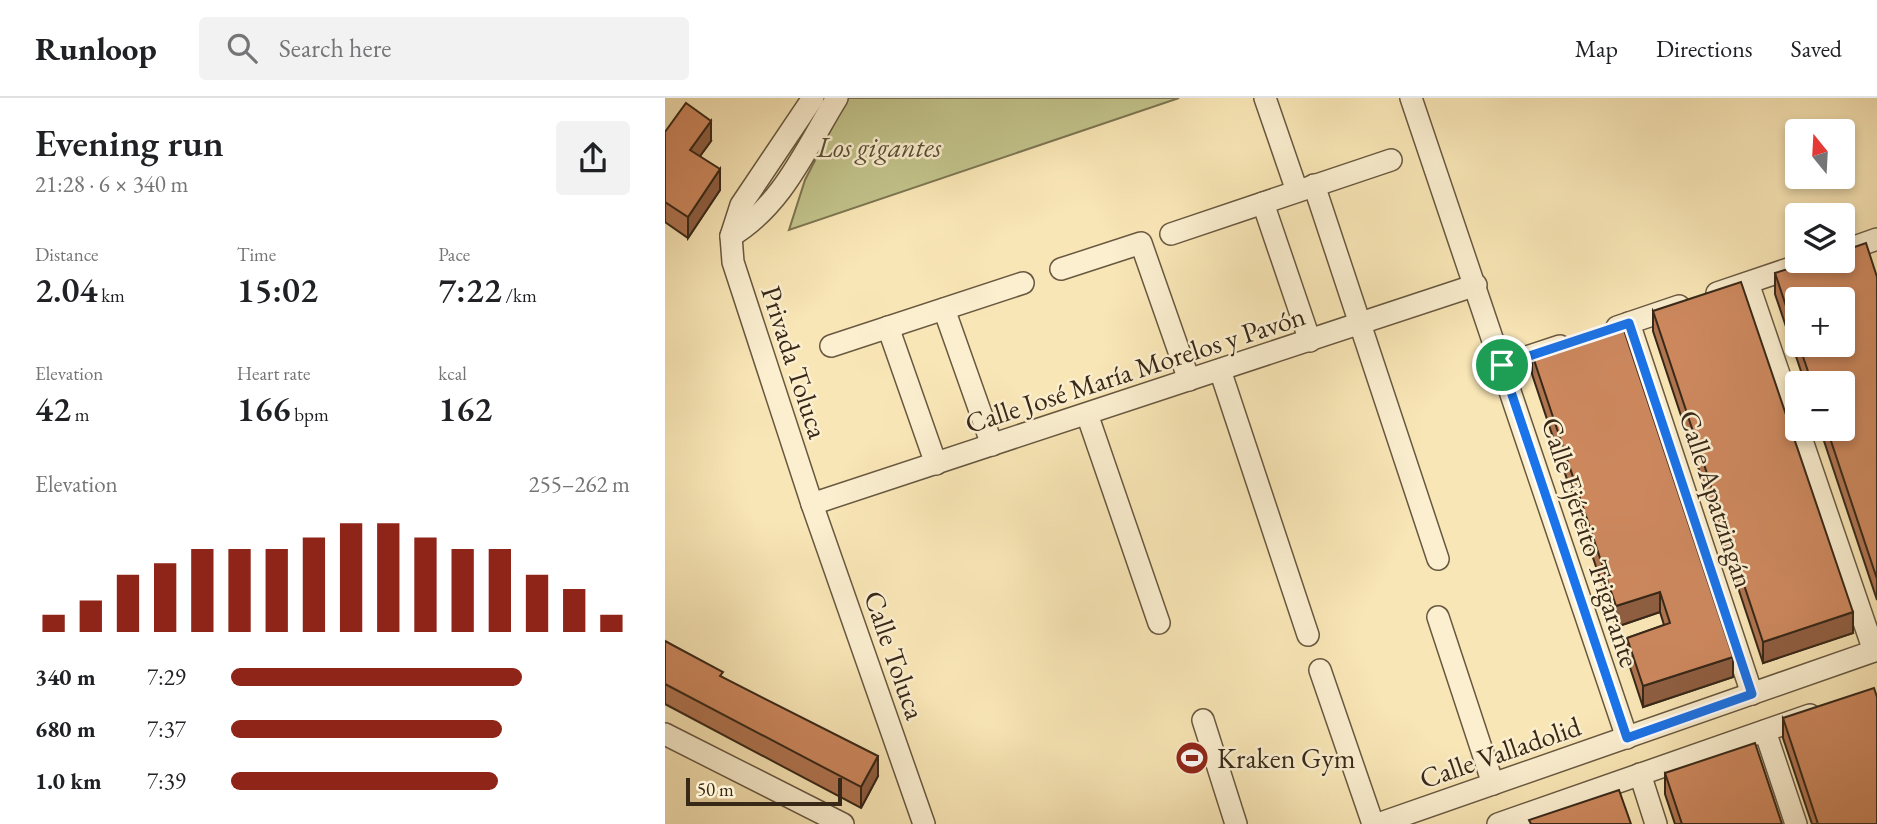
<!DOCTYPE html>
<html lang="en">
<head>
<meta charset="utf-8">
<style>
  :root { --surface:#fff; --page:#f2f2f2; --text:#202124; --muted:#757577; --line:#e0e0e0; --accent:#8f2418 }
  body { margin:0; font-family:"EB Garamond",serif; background:var(--page); color:var(--text); height:100vh; display:flex; flex-direction:column; font-size:26px; white-space:nowrap }
  * { box-sizing:border-box; margin:0 }
  p { font-size:23px; color:var(--muted) }
  .icon { flex:none; width:38px; height:38px; fill:none; stroke:currentColor; stroke-width:2; stroke-linecap:round; stroke-linejoin:round }
  .map { position:relative; flex:1; overflow:hidden }
  .sheet { display:flex; flex-direction:column; background:var(--surface); width:665px }
  .sheet>* { flex:none }
  .needle { width:46px; rotate:342deg }
  .fabs { position:absolute; left:1120px; top:21px; display:grid; gap:14px }
  .fabs a { display:grid; place-items:center; width:70px; height:70px; border-radius:7px; background:var(--surface); box-shadow:0 4px 10px #0003; font-size:35px }
  .scale { position:absolute; left:21px; bottom:18px; width:156px; box-sizing:border-box; padding-left:7px; border:4px solid #382818; border-top:0; font-size:19px; line-height:24px; white-space:nowrap; color:#382818; -webkit-text-stroke:5px #fbefd0; paint-order:stroke }
  .pin { position:absolute; display:grid; place-items:center; width:60px; height:60px; color:#fff; margin:-30px; border:4px solid #fff; border-radius:50%; box-shadow:0 2px 7px #0007 }
  .round { display:grid; place-items:center; flex:none; width:74px; height:74px; border-radius:7px; background:var(--page) }
  .overview { display:flex; align-items:center; justify-content:space-between; height:119px; padding:0 35px }
  h1 { font-size:38px; font-weight:600; line-height:52px }
  .metrics { display:grid; grid-template-columns:repeat(3,1fr); gap:10px; height:119px; padding:7px 35px }
  .metrics div { display:grid; align-content:center }
  .metrics b { font-size:35px; font-weight:600 }
  .metrics small { font-size:19px; font-weight:400 }
  .metrics p { font-size:19px }
  .chart { height:196px; padding:14px 35px }
  .chart p { display:flex; justify-content:space-between }
  .chart svg { width:100%; height:126px; margin-top:7px; stroke:var(--accent); stroke-width:6 }
  ul { padding:0 35px; list-style:none; font-size:23px }
  li { display:grid; grid-template-columns:112px 84px 1fr; align-items:center; height:52px }
  li i { height:18px; border-radius:9px; background:var(--accent) }
  header { display:flex; align-items:center; gap:42px; box-sizing:border-box; height:98px; padding:0 35px; background:var(--surface); border-bottom:2px solid var(--line) }
  header strong { font-size:33px }
  nav { display:flex; gap:38px; margin-inline-start:auto; font-size:24px }
  .search { width:490px; height:63px; background:var(--page); display:flex; align-items:center; gap:18px; box-sizing:border-box; padding:0 24px; border-radius:7px; color:var(--muted); font-size:26px }
  main { display:flex; flex:1; min-height:0 }
  .map>svg:first-child { display:block }
  .green { fill:#c2c38b; stroke:#7d7652; stroke-width:2 }
  .lines { fill:none; stroke-linecap:round; stroke-linejoin:round }
  .street-casing { stroke:#685840; stroke-width:24 }
  .street { stroke:#fbefd0; stroke-width:21 }
  .wall { fill:#af7450; stroke:#382818; stroke-width:2; fill-rule:evenodd }
  .shaded-wall { fill:#8f5e41; stroke:#382818; stroke-width:2 }
  .building { fill:#cc875d; stroke:#382818; stroke-width:2 }
  .route-casing { stroke:#fff; stroke-width:14 }
  .route { stroke:#1a73e8; stroke-width:9 }
  .labels { text-anchor:middle; dominant-baseline:central; stroke-width:5; stroke-linejoin:round; paint-order:stroke }
  .park-label { font-size:28px; font-style:italic; fill:#5a4f35; stroke:#fbefd0 }
  .street-label { font-size:28px; fill:#382818; stroke:#fbefd0 }
  .poi-label { font-size:28px; fill:#382818; stroke:#fbefd0; text-anchor:start }
</style>
</head>
<body>
<header>
<strong>Runloop</strong>
<div class="search"><svg class="icon" aria-label="search" viewBox="0 0 24 24"><circle cx="10" cy="10" r="6"/><path d="M15 15l6 6"/></svg>Search here</div>
<nav><a>Map</a><a>Directions</a><a>Saved</a></nav>
</header>
<main>
<section class="sheet">
<div class="overview"><div><h1>Evening run</h1><p>21:28 · 6 × 340 m</p></div><a class="round"><svg class="icon" aria-label="share" viewBox="0 0 24 24"><path d="M12 15V3M7 8l5-5 5 5M5 13v7h14v-7"/></svg></a></div>
<div class="metrics">
<div><p>Distance</p><b>2.04<small> km</small></b></div>
<div><p>Time</p><b>15:02</b></div>
<div><p>Pace</p><b>7:22<small> /km</small></b></div>
</div>
<div class="metrics">
<div><p>Elevation</p><b>42<small> m</small></b></div>
<div><p>Heart rate</p><b>166<small> bpm</small></b></div>
<div><p>kcal</p><b>162</b></div>
</div>
<div class="chart"><p><span>Elevation</span>255–262 m</p>
<svg viewBox="0 0 160 44" preserveAspectRatio="none"><path d="M5 44V38M15 44V33M25 44V24M35 44V20M45 44V15M55 44V15M65 44V15M75 44V11M85 44V6M95 44V6M105 44V11M115 44V15M125 44V15M135 44V24M145 44V29M155 44V38"/></svg>
</div>
<ul>
<li><b>340 m</b>7:29<i style="width:73%"></i></li>
<li><b>680 m</b>7:37<i style="width:68%"></i></li>
<li><b>1.0 km</b>7:39<i style="width:67%"></i></li>
</ul>
</section>
<div class="map">
<svg width="1212" height="726" viewBox="0 0 1212 726">
  <rect width="100%" height="100%" fill="#f9e6b6"/>
  <filter id="stains"><feTurbulence type="fractalNoise" baseFrequency=".00286" numOctaves="4"/><feColorMatrix values="0 0 0 0 .2 0 0 0 0 .09 0 0 0 0 .02 0 0 0 .5 -.17"/></filter>
  <radialGradient id="worn" r=".72"><stop offset=".6" stop-color="#630" stop-opacity="0"/><stop offset="1" stop-color="#630" stop-opacity=".3"/></radialGradient>
  <polygon class="green" points="182,0 514,0 124,132 140,82"/>
  <g class="lines">
    <defs>
      <g id="street">
        <polyline points="148,0 76,107 66,138 68,164 147,406 259,726"/>
        <polyline points="600,0 632,93"/>
        <polyline points="746,0 962,640"/>
        <polyline points="649,87 773,461"/>
        <polyline points="598,105 645,243"/>
        <polyline points="506,136 726,62"/>
        <path d="M66,138C118,107 141,50 172,0"/>
        <polyline points="1178,153 1212,141"/>
        <polyline points="396,171 476,145 524,282"/>
        <polyline points="1083,185 1132,329"/>
        <polyline points="1052,195 1147,163"/>
        <polyline points="279,211 327,347"/>
        <polyline points="964,225 1087,596"/>
        <polyline points="223,229 271,366"/>
        <polyline points="952,229 1014,208"/>
        <polyline points="166,248 358,185"/>
        <polyline points="837,267 895,248"/>
        <polyline points="555,272 643,537"/>
        <polyline points="422,316 494,525"/>
        <polyline points="1133,331 1209,553"/>
        <polyline points="147,406 811,187"/>
        <polyline points="773,519 828,686"/>
        <polyline points="655,572 708,726"/>
        <polyline points="538,622 571,726"/>
        <polyline points="1100,633 1131,726"/>
        <polyline points="0,636 178,726"/>
        <polyline points="975,676 991,726"/>
        <polyline points="713,726 1212,552"/>
        <polyline points="833,726 1145,617"/>
      </g>
    </defs>
    <use href="#street" class="street-casing"/>
    <use href="#street" class="street"/>
  </g>
  <g class="wall">
    <polygon points="0,34 46,43 35,58 55,92 23,140 0,124"/>
    <path d="M1110,175L1212,179V502L1155,331H1178V285H1140L1110,196ZM1132,201L1178,247H1132Z"/>
    <polygon points="988,213 1188,535 1098,565 988,233"/>
    <polygon points="867,256 1068,579 978,609 962,560 962,540 999,527 995,514 951,529 867,276"/>
    <polygon points="0,543 213,678 196,710 0,606"/>
    <polygon points="1118,620 1212,726 1147,726 1118,640"/>
    <polygon points="1000,675 1117,726 1010,726 1000,696"/>
  </g>
  <g class="shaded-wall">
    <polygon points="46,23 46,43 25,72 25,52"/>
    <polygon points="55,71 55,92 23,140 23,119"/>
    <polygon points="995,494 995,514 951,529 951,508"/>
    <polygon points="1188,514 1188,535 1098,565 1098,544"/>
    <polygon points="1068,559 1068,579 978,609 978,588"/>
    <polygon points="213,658 213,678 196,710 196,689"/>
  </g>
  <g class="building">
    <polygon points="21,5 46,23 25,52 55,71 23,119 0,104 0,34"/>
    <polygon points="1201,145 1212,179 1212,481 1162,331 1178,331 1178,285 1147,285 1134,247 1178,247 1178,201 1132,201 1132,241 1110,175 1149,163 1178,163 1178,153"/>
    <polygon points="1076,184 1188,514 1098,544 988,213"/>
    <polygon points="957,226 1068,559 978,588 962,540 1005,525 995,494 951,508 867,256"/>
    <polygon points="0,543 58,574 55,578 213,658 196,689 0,586"/>
    <polygon points="1209,590 1212,599 1212,726 1153,726 1118,620"/>
    <polygon points="1090,645 1117,726 1017,726 1000,675"/>
    <polygon points="954,692 966,726 866,726 864,722"/>
  </g>
  <g class="lines">
    <defs>
      <polygon id="route" points="964,225 1087,596 962,640 837,267"/>
    </defs>
    <use href="#route" class="route-casing"/>
    <use href="#route" class="route"/>
  </g>
  <defs>
    <symbol id="stadium-disc" viewBox="-11 -11 22 22"><circle r="9.5" fill="#8f2418" stroke="#fbefd0"/><path d="M0-5a6.5 5 0 1 0 0 10a6.5 5 0 1 0 0-10ZM-3.5-1.8h7v3.6h-7Z" fill="#fff"/></symbol>
  </defs>
  <g fill-rule="evenodd">
    <use href="#stadium-disc" x="508" y="641" width="38" height="38"/>
  </g>
  <g class="labels">
    <g class="park-label">
      <text x="214" y="49">Los gigantes</text>
    </g>
    <g class="street-label">
      <text transform="translate(130 264) rotate(72)">Privada Toluca</text>
      <text transform="translate(470 271) rotate(-18)">Calle José María Morelos y Pavón</text>
      <text transform="translate(1052 401) rotate(72)">Calle Apatzingán</text>
      <text transform="translate(926 444) rotate(72)">Calle Ejército Trigarante</text>
      <text transform="translate(230 557) rotate(71)">Calle Toluca</text>
      <text transform="translate(835 654) rotate(-19)">Calle Valladolid</text>
    </g>
    <g class="poi-label">
      <text x="552" y="660">Kraken Gym</text>
    </g>
  </g>
  <rect width="100%" height="100%" filter="url(#stains)"/>
  <rect width="100%" height="100%" fill="url(#worn)"/>
</svg>
<div class="fabs">
<a><svg class="needle" viewBox="-14 -14 28 28"><path d="M0-13l5 13h-10z" fill="#e53935"/><path d="M0 13l5-13h-10z" fill="#757577"/></svg></a>
<a><svg class="icon" aria-label="layers" viewBox="0 0 24 24"><path d="M12 4l9 5-9 5-9-5zM3 14l9 5 9-5"/></svg></a>
<a>+</a>
<a>−</a>
</div>
<div class="scale">50 m</div>
<div class="pin" style="left:837px;top:267px;background:#1e9e55"><svg class="icon" aria-label="arrive" viewBox="0 0 24 24"><path d="M6 21V4h12l-3 4 3 4H6"/></svg></div>
</div>
</main>
</body>
</html>
